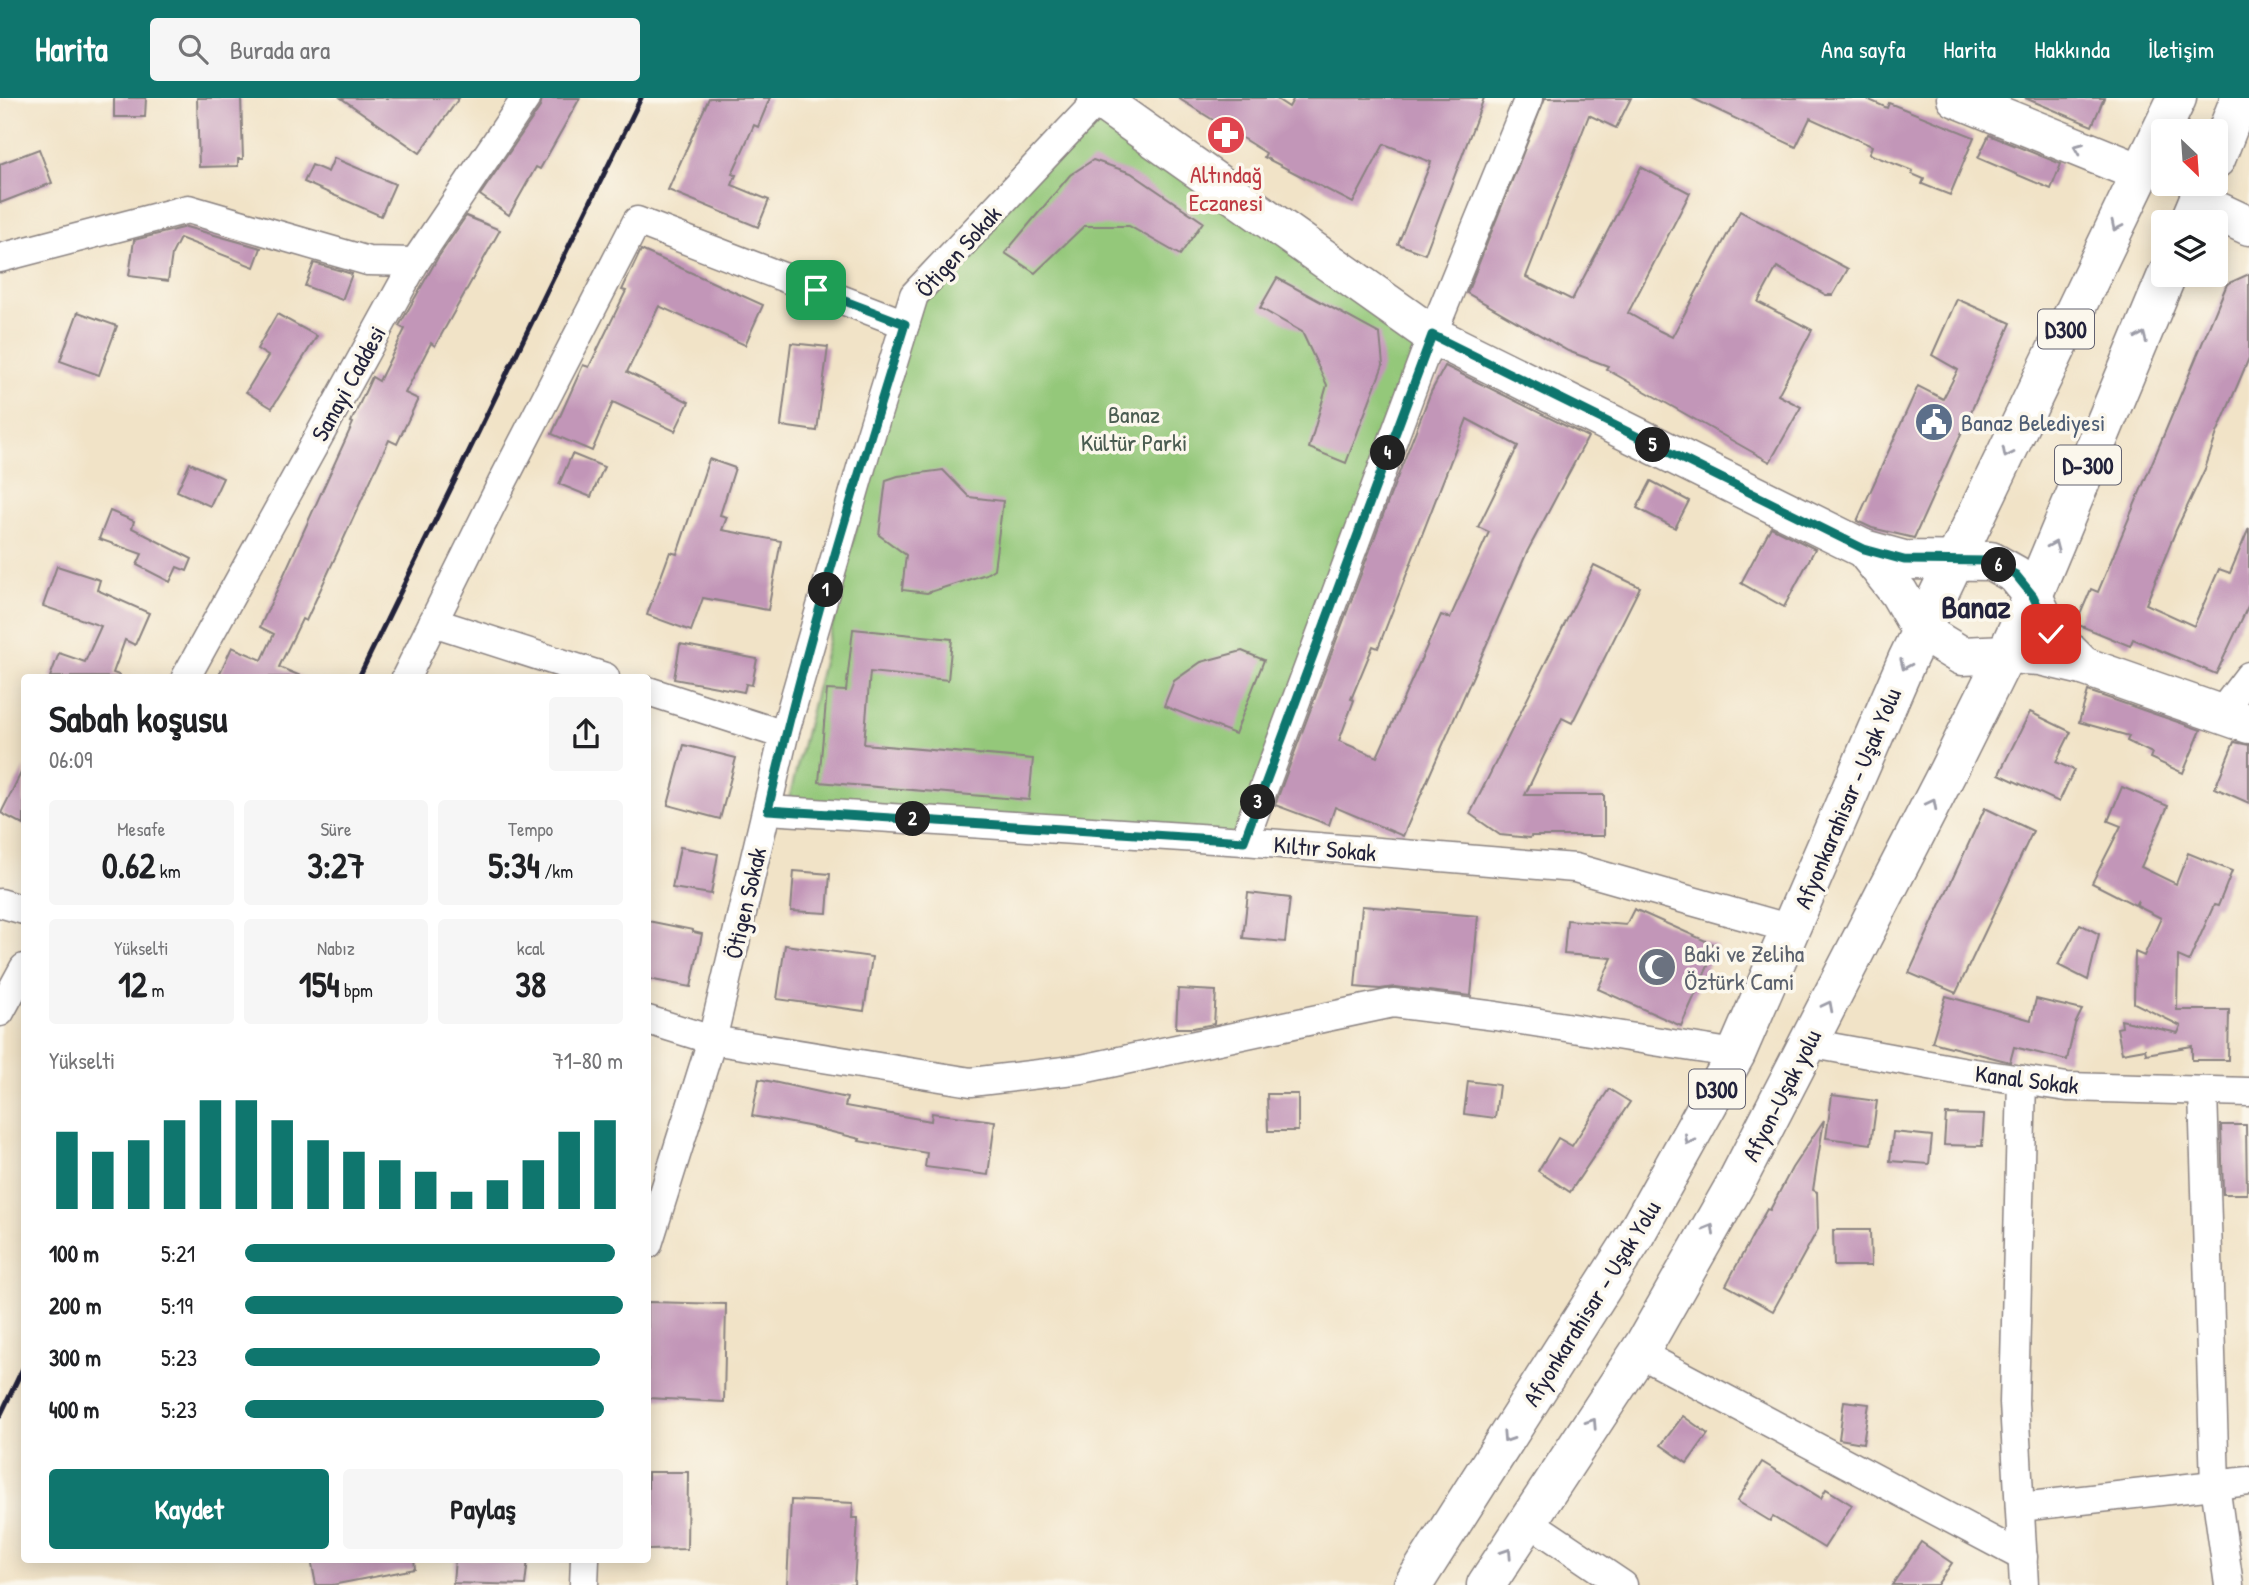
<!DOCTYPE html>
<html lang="tr">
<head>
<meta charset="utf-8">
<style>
  :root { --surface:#fff; --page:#f6f6f6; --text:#202124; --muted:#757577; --accent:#0f766e }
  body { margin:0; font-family:"Patrick Hand",sans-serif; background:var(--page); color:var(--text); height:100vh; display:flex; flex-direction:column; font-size:26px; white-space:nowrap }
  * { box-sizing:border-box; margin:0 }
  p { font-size:23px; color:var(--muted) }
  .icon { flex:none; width:38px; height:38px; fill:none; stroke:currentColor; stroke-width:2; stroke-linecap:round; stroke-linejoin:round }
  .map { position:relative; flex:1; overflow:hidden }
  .details { position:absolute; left:21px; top:576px; width:630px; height:889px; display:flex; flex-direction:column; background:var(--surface); border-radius:7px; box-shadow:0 4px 18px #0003 }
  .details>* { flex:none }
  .needle { width:46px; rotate:155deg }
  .buttons { position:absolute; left:2151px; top:21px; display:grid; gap:14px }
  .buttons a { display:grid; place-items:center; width:77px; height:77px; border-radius:7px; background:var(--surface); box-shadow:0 4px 18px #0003; font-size:35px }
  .pin { position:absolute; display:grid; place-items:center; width:60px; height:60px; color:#fff; margin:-30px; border-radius:14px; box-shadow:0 4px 10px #0006 }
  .km { position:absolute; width:35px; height:35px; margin:-18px; border-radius:50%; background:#222; color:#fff; font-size:19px; line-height:35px; text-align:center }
  .round { display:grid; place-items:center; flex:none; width:74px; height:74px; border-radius:7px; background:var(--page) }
  .head { display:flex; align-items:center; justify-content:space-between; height:119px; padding:0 28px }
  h1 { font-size:38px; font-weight:700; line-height:52px }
  .figures { display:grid; grid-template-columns:repeat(3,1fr); gap:10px; height:119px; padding:7px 28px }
  .figures div { display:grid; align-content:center; border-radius:7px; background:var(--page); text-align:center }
  .figures b { font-size:35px; font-weight:700 }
  .figures small { font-size:19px; font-weight:400 }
  .figures p { font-size:19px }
  .chart { height:196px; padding:14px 28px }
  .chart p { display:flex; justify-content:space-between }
  .chart svg { width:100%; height:126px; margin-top:7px; stroke:var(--accent); stroke-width:6 }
  .action { display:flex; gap:14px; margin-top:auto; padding:14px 28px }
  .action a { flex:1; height:80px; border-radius:7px; background:var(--accent); color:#fff; font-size:28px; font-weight:700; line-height:80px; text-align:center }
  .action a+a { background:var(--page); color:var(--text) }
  ul { padding:0 28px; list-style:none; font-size:23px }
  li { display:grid; grid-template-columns:112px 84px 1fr; align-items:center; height:52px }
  li i { height:18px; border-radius:9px; background:var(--accent) }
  header { display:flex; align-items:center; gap:42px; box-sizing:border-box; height:98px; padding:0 35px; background:var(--accent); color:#fff }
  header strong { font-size:33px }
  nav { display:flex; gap:38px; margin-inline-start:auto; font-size:24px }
  .search { width:490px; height:63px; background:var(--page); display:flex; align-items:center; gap:18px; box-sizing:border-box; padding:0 24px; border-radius:7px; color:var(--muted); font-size:26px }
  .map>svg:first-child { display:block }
  .green { fill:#94c87a; stroke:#5b755a; stroke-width:2 }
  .building { fill:#c296b8; fill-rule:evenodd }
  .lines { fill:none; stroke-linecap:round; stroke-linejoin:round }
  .street-casing { stroke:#8a8281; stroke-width:31 }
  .secondary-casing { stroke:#8a8281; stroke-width:41 }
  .highway-casing { stroke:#8a8281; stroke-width:41 }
  .street { stroke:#fff; stroke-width:28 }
  .secondary { stroke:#fff; stroke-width:38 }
  .highway { stroke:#fff; stroke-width:38 }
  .rail { stroke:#22223b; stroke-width:5 }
  .oneway { stroke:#9c9ca7 }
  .route-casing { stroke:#fff; stroke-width:14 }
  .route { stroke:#0f766e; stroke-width:9 }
  .labels { text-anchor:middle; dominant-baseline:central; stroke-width:7; stroke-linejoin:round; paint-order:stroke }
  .shield { fill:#fbf7ec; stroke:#636270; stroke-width:2 }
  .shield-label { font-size:23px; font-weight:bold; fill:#22223b }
  .health-label { font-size:24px; fill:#be3a42; stroke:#fbf7ec }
  .street-label { font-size:24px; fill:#22223b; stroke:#fbf7ec }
  .park-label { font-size:24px; fill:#4a5c51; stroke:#fbf7ec }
  .service-label { font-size:24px; fill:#4e5e75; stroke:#fbf7ec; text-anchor:start }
  .worship-label { font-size:24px; fill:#5b616d; stroke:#fbf7ec; text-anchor:start }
  .district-label { font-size:32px; font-weight:bold; fill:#22223b; stroke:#fbf7ec }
</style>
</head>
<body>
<header>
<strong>Harita</strong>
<div class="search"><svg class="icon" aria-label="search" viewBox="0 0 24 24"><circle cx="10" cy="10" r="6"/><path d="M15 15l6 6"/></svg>Burada ara</div>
<nav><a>Ana sayfa</a><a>Harita</a><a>Hakkında</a><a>İletişim</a></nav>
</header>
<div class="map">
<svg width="2249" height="1487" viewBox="0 0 2249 1487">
  <rect width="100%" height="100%" fill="#fbf7ec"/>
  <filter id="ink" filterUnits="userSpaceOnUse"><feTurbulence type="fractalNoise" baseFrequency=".0143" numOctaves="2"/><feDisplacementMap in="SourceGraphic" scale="14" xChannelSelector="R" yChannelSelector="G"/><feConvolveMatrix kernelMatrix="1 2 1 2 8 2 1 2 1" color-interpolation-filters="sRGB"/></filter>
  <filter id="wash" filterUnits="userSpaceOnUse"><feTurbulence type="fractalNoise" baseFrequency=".00686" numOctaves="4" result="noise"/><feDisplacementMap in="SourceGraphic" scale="28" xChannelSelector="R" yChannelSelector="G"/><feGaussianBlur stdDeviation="1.57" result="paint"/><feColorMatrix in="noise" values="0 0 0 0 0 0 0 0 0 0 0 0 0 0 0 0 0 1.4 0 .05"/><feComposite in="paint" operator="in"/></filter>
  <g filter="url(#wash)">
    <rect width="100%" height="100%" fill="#f1e3c7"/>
    <polygon class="green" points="1099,1 1432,237 1237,743 786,713 914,197"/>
    <g id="blocks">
      <g class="building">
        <polygon points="114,0 146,0 145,19 114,19"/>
        <polygon points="197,0 241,0 243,61 238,61 238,68 199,69"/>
        <polygon points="341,0 459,0 420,55"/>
        <polygon points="542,0 580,0 540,71 536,69 509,117 480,97 540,9"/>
        <polygon points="709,0 770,0 758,29 754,27 732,76 736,77 732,87 769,102 758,129 668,92"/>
        <polygon points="1178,0 1275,0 1289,9 1294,0 1484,0 1425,156 1398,146 1431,64 1384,46 1353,105 1264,59 1266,55"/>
        <polygon points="1545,0 1631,0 1616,30 1589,17 1526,179 1572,202 1641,69 1690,95 1628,215 1660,233 1672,239 1740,113 1848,171 1833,197 1826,197 1777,169 1758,204 1812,232 1778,297 1801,309 1770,364 1606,271 1608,268 1568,253 1467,195"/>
        <polygon points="1692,0 1865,0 1887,10 1889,5 1974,39 1950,97 1922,86 1924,81 1912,76 1913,73 1869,56 1872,48 1810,20 1796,49"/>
        <polygon points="2025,0 2104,0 2092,28"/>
        <polygon points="1989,37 2061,66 2051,91 1978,60"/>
        <polygon points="39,51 52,85 0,105 0,66"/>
        <polygon points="334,60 395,86 381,118 304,84 312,67 328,74"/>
        <polygon points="1093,62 1131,75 1203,124 1180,157 1129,128 1084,128 1035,175 1005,155 1070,77"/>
        <polygon points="466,118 500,132 435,248 431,245 405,295 418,301 397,346 389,342 306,523 302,521 279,569 303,579 218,579 232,549 262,562 274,536 260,529 353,325 351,324 372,279 379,283 405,231 399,228 437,161"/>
        <polygon points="186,129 261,150 254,169 180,140 172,156 168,183 129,178 134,142"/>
        <polygon points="641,152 763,207 745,247 659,208 627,274 689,304 675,333 613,304 592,353 552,336 583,267 589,269 626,193 622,192"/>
        <polygon points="314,165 352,176 342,202 305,188"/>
        <polygon points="2249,176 2249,260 2217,335 2205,371 2176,432 2146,506 2194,528 2219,471 2230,475 2249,430 2249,506 2216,576 2133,541 2130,548 2076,526 2091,491 2098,494 2227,186"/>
        <polygon points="1277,180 1380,236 1383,267 1346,365 1309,350 1327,287 1302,234 1260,210"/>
        <polygon points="1957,201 2011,225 1914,440 1872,430 1857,423 1918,288 1943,301 1958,272 1932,257"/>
        <polygon points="78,214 117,228 99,277 60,263"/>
        <polygon points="277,216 317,238 272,310 246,294 268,258 257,251"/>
        <polygon points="791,245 828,249 817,333 781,328"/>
        <path d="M1445,268L1588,339L1527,454L1403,738L1335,709L1329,727L1275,707L1390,398L1431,294ZM1467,321L1518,348L1478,429L1489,434L1450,520L1441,517L1377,659L1339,643L1354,602L1351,601L1373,548L1378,550Z"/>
        <polygon points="572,356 604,369 591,399 559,386"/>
        <polygon points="709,361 735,370 720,417 727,419 722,432 781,443 768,512 703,500 691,533 647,517 670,454 677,456"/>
        <polygon points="190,365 223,380 210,408 177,393"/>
        <polygon points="943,372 969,399 1003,403 994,471 986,476 927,495 902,492 906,457 879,437 886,382 898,378"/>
        <polygon points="1651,383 1689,403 1675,430 1637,410"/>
        <polygon points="110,413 134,423 132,430 192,461 187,473 177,469 170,484 137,467 142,456 99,441"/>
        <polygon points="1771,429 1815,451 1784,509 1741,485"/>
        <polygon points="1594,467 1640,489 1572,625 1562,620 1525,697 1604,697 1604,738 1531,738 1530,740 1500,737 1470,716"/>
        <polygon points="57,468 100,482 97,492 149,515 135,547 125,542 113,575 119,577 119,579 50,579 59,555 85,564 101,528 43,508"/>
        <polygon points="853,531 952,541 948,582 870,574 864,646 1033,661 1029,702 819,684 827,592 846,593"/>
        <polygon points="680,546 757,561 752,587 746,586 744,594 674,581"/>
        <polygon points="1242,553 1264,562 1235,636 1164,608 1174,583 1201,564"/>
        <polygon points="2088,593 2201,632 2183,675 2150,660 2152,655 2127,643 2129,638 2079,624"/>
        <polygon points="2030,614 2071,634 2056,664 2074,672 2059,704 1999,676"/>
        <polygon points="2234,644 2249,647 2249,705 2215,690"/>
        <polygon points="684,647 736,660 720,721 668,707"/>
        <polygon points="24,669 24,727 1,715"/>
        <polygon points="2122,689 2168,708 2141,769 2176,786 2188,755 2232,773 2218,808 2214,807 2189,863 2178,858 2177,912 2229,912 2228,962 2192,962 2192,948 2146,956 2145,951 2122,955 2117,930 2122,929 2121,922 2178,935 2181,928 2134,905 2135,854 2144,858 2161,820 2137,808 2138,802 2135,807 2092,785 2121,728 2108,723"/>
        <polygon points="1985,710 2033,733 1956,895 1909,875"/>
        <polygon points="680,749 718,756 711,796 672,790"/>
        <polygon points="794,773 830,776 827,815 791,813"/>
        <polygon points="1248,795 1290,800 1285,844 1243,840"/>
        <polygon points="1362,808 1478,818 1471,898 1395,889 1380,891 1355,889"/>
        <polygon points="1634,811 1717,848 1681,928 1598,891 1612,860 1564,856 1567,822 1626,827"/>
        <polygon points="648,823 693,832 693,834 702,836 691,889 648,881"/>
        <polygon points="2080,826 2099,836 2088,882 2058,867"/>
        <polygon points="785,847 872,859 864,913 777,901"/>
        <polygon points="1178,891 1216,893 1214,926 1193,930 1176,930"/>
        <polygon points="1946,898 2031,922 2036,901 2082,912 2075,926 2067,962 2014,949 2010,964 1932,944"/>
        <polygon points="759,981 847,1000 845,1008 931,1023 932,1015 995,1023 988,1077 925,1069 927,1055 859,1043 860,1041 808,1028 752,1018"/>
        <polygon points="1468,983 1499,987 1495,1020 1464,1016"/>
        <polygon points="1609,991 1630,1004 1570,1094 1538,1073 1558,1040 1572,1048"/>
        <polygon points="1267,996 1298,996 1298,1033 1268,1033"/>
        <polygon points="1832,997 1877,1003 1871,1046 1826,1040"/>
        <polygon points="1946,1016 1984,1017 1982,1048 1944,1047"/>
        <polygon points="1824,1022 1813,1092 1817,1094 1818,1131 1773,1213 1726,1187 1767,1111 1770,1112 1792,1070"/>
        <polygon points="2221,1027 2246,1027 2247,1096 2223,1096"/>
        <polygon points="1893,1034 1932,1038 1929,1066 1890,1063"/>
        <polygon points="1833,1132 1870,1132 1871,1168 1834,1168"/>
        <polygon points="648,1204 726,1206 724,1304 648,1300"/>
        <polygon points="1844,1303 1869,1306 1863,1345 1839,1341"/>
        <polygon points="1683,1318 1708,1336 1687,1365 1661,1347"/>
        <polygon points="1762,1364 1821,1400 1826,1391 1852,1407 1824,1450 1773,1419 1770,1423 1737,1403"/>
        <polygon points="648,1374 688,1374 687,1451 648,1452"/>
        <polygon points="791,1402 853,1405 852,1420 858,1420 854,1487 787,1487"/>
        <polygon points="1921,1444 1952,1465 1937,1487 1892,1487"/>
        <polygon points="311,1461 414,1461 415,1471 332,1487 316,1487"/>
        <polygon points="455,1461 528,1461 525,1487 453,1485"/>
      </g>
    </g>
  </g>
  <g filter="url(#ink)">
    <use href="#blocks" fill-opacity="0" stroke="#8a8281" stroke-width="2"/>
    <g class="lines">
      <defs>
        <g id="street">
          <polyline points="0,160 188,111 368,163 415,164"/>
          <polyline points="433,524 605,579"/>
          <polyline points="186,579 415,164 526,0"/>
          <polyline points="406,579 503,383 637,123 905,226"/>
          <polyline points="648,593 784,637"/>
          <polyline points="2220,616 2249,578"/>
          <polyline points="768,712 1244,743 1575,770 1791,831"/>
          <polyline points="1244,743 1432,237 1529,0"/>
          <polyline points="0,805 24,812"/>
          <polyline points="0,914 24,870"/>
          <polyline points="648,922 712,942 971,984 1082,971 1393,905 1496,918 1736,956"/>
          <polyline points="1808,945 1962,973 2067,989 2249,994"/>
          <polyline points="2022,982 2014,1305 2024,1487"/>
          <polyline points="2203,993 2215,1387 2229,1487"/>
          <polyline points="648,1146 712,942 784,637 867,349 914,197 1099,1"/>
          <polyline points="1639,1255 2023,1459"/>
          <polyline points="2020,1409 2249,1383"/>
          <polyline points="1528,1423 1623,1487"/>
          <polyline points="584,1487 585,1461"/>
        </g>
        <g id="secondary">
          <polyline points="1097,0 1432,237 1864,451 1904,462 1991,463 2016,477 2033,498 2051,536 2083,568"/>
          <polyline points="1956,0 2141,75"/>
          <polyline points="2198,104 2249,128"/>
          <polyline points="1864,451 1899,495 1921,533 1962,558 2006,556 2040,558 2083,568 2249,626"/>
        </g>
        <g id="highway">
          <polyline points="2216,61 2240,0"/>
          <polyline points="2189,124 2205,86"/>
          <polyline points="1413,1487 1633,1141 1736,956 1907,562 2177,0"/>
          <polyline points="1486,1487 1645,1245 1736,1085 1948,673 2006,556 2033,498 2167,177"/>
        </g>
      </defs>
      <use href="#street" class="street-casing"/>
      <use href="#secondary" class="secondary-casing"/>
      <use href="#highway" class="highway-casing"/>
      <use href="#street" class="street"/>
      <use href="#secondary" class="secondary"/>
      <use href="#highway" class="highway"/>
      <g class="rail">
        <polyline points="359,579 641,0"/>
        <polyline points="0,1318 24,1268"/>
      </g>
    </g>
    <defs><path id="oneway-chevron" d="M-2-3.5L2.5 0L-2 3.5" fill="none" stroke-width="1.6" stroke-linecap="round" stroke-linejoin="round" transform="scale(1.75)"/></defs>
    <g class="oneway">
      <use href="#oneway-chevron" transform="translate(2078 50) rotate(-158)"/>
      <use href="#oneway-chevron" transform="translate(2116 128) rotate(116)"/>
      <use href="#oneway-chevron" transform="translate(2142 239) rotate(-67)"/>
      <use href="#oneway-chevron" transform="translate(2007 355) rotate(116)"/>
      <use href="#oneway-chevron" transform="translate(2054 448) rotate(-67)"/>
      <use href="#oneway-chevron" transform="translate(1905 567) rotate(114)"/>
      <use href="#oneway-chevron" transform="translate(1932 706) rotate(-63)"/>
      <use href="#oneway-chevron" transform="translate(1828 908) rotate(-63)"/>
      <use href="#oneway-chevron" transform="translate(1689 1042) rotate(119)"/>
      <use href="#oneway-chevron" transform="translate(1710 1131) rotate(-60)"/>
      <use href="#oneway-chevron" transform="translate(1592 1325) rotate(-57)"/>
      <use href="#oneway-chevron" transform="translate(1507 1340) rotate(123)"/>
      <use href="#oneway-chevron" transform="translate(1507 1455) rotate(-57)"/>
    </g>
  </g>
  <g class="lines" filter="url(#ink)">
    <defs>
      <path id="route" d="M816,192L905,226C855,387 805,548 768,712L1244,743L1432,237L1864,451L1904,462L1991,463L2016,477L2033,498L2051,536"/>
    </defs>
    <use href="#route" class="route-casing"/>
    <use href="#route" class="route"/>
  </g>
  <defs>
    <symbol id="pharmacy-disc" viewBox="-11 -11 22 22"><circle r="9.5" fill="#e0444e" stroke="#fbf7ec"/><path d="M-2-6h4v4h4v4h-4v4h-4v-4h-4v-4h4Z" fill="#fff"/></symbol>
    <symbol id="civic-disc" viewBox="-11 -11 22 22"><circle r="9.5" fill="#5c6f8a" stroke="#fbf7ec"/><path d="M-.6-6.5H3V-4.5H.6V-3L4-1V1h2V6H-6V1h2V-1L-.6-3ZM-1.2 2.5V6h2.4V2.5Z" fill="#fff"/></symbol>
    <symbol id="mosque-disc" viewBox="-11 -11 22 22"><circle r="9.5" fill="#6b7280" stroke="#fbf7ec"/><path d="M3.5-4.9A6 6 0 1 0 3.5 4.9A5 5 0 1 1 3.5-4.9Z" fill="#fff"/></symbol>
  </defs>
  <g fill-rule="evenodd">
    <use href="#pharmacy-disc" x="1204" y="15" width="44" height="44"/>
    <use href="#civic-disc" x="1912" y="302" width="44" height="44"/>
    <use href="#mosque-disc" x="1635" y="847" width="44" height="44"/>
  </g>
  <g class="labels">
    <g class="shield">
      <rect x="2038" y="211.5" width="56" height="39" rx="5"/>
      <rect x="2055" y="347.5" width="66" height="39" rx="5"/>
      <rect x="1689" y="971.5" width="56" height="39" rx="5"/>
    </g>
    <g class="shield-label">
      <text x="2066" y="231">D300</text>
      <text x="2088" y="367">D-300</text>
      <text x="1717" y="991">D300</text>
    </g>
    <g class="health-label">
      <text x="1226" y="76">Altındağ<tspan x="1226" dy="28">Eczanesi</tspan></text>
    </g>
    <g class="street-label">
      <text transform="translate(958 153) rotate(-48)">Ötigen Sokak</text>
      <text transform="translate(348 285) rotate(-61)">Sanayi Caddesi</text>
      <text transform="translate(1847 700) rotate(-67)">Afyonkarahisar - Uşak Yolu</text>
      <text transform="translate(1325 750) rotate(5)">Kıltır Sokak</text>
      <text transform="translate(745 805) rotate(-77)">Ötigen Sokak</text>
      <text transform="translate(2027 981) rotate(7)">Kanal Sokak</text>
      <text transform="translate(1781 997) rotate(-63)">Afyon-Uşak yolu</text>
      <text transform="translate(1591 1205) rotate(-58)">Afyonkarahisar - Uşak Yolu</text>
    </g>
    <g class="park-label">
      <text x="1134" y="316">Banaz<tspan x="1134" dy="28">Kültür Parki</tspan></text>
    </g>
    <g class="service-label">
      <text x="1961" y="324">Banaz Belediyesi</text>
    </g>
    <g class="worship-label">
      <text x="1684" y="855">Baki ve Zeliha<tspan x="1684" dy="28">Öztürk Cami</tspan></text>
    </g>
    <g class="district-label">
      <text x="1976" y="508">Banaz</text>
    </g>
  </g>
</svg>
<div class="buttons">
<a><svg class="needle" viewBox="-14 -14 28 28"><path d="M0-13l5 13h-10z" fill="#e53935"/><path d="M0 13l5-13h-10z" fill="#757577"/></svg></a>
<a><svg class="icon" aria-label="layers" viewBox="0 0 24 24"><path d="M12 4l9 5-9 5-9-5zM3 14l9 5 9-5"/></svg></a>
</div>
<div class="pin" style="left:816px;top:192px;background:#1e9e55"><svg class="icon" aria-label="arrive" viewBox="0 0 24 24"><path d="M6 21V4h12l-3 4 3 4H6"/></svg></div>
<div class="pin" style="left:2051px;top:536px;background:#d93025"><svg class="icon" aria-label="check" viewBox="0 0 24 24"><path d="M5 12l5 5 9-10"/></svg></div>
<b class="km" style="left:826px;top:492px">1</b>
<b class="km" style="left:913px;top:721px">2</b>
<b class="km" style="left:1258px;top:704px">3</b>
<b class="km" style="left:1388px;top:355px">4</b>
<b class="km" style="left:1653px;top:347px">5</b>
<b class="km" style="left:1999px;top:467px">6</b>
<section class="details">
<div class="head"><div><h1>Sabah koşusu</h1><p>06:09</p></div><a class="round"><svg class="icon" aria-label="share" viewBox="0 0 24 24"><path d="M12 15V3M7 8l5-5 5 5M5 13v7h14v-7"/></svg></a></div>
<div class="figures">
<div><p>Mesafe</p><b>0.62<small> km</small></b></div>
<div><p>Süre</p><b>3:27</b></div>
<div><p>Tempo</p><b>5:34<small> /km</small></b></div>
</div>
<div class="figures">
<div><p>Yükselti</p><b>12<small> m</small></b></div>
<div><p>Nabız</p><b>154<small> bpm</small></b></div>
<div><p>kcal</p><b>38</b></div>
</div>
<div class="chart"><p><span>Yükselti</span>71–80 m</p>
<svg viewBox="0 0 160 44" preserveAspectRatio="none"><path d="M5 44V17M15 44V24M25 44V20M35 44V13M45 44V6M55 44V6M65 44V13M75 44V20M85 44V24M95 44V27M105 44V31M115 44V38M125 44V34M135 44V27M145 44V17M155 44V13"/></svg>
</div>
<ul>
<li><b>100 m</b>5:21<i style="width:98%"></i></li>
<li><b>200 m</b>5:19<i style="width:100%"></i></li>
<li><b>300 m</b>5:23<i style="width:94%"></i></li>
<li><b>400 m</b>5:23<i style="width:95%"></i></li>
</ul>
<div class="action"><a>Kaydet</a><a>Paylaş</a></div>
</section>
</div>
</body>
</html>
